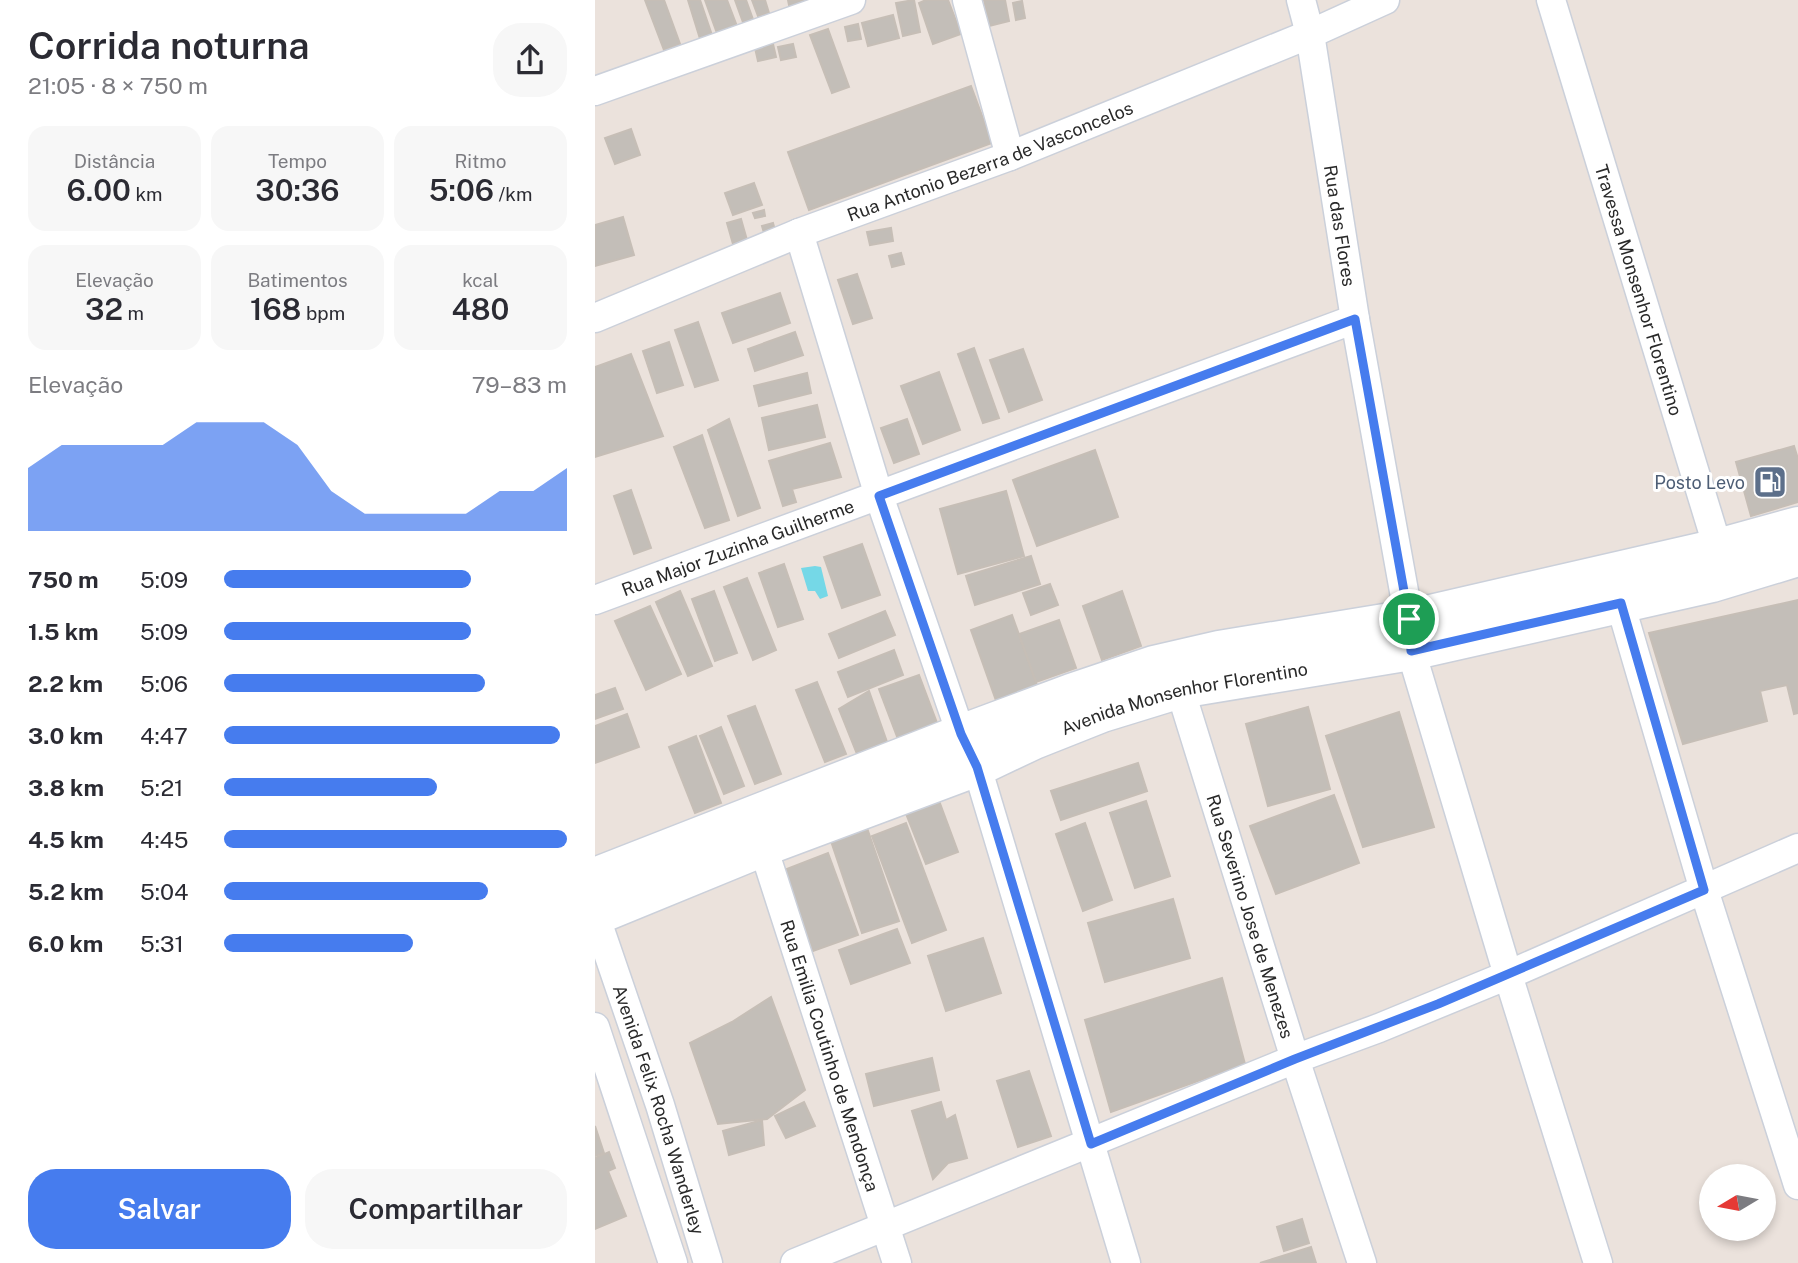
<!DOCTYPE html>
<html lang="pt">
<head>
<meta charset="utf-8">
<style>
  :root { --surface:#fff; --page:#f7f7f7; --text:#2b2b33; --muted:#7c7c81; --accent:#467cee }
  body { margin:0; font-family:"Public Sans",sans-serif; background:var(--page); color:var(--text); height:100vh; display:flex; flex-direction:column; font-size:26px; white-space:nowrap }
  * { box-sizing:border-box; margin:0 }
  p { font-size:23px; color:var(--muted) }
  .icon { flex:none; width:38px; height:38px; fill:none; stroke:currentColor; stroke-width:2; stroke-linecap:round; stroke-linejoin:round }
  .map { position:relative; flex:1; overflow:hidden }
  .drawer { display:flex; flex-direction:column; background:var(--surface); width:595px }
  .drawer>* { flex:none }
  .needle { width:46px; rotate:260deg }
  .fabs { position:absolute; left:1104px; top:1164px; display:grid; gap:14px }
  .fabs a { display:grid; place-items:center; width:77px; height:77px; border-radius:50%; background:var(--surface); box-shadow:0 4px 10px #0003; font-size:35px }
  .pin { position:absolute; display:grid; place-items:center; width:60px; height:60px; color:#fff; margin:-30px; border:4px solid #fff; border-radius:50%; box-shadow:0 2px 7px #0007 }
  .round { display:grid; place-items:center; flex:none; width:74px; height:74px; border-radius:28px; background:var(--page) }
  .overview { display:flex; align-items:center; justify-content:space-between; height:119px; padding:0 28px }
  h1 { font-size:38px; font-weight:600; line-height:52px }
  .metrics { display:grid; grid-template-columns:repeat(3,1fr); gap:10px; height:119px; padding:7px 28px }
  .metrics div { display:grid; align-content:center; border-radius:18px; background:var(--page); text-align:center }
  .metrics b { font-size:30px; font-weight:600 }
  .metrics small { font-size:19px; font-weight:400 }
  .metrics p { font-size:19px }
  .chart { height:196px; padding:14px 28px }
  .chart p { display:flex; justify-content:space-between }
  .chart svg { width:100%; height:126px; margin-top:7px; fill:var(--accent); opacity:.7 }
  .cta { display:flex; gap:14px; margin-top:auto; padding:14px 28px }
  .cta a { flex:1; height:80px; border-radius:28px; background:var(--accent); color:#fff; font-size:28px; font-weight:600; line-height:80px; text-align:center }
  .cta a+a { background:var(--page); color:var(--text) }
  ul { padding:0 28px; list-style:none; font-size:23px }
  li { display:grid; grid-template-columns:112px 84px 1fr; align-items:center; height:52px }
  li i { height:18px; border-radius:9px; background:var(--accent) }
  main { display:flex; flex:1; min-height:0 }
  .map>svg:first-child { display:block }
  .water { fill:#75d8e7 }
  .building { fill:#c3beb8; stroke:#c6beb6; stroke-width:2 }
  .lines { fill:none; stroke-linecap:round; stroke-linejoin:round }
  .street-casing { stroke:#cbd0da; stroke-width:31 }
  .secondary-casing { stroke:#cbd0da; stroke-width:41 }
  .street { stroke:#fff; stroke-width:28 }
  .secondary { stroke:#fff; stroke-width:38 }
  .route-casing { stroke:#fff; stroke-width:14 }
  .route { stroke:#467cee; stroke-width:9 }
  .labels { text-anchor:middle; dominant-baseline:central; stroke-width:6; stroke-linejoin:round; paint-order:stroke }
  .street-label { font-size:18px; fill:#292929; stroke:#fff }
  .service-label { font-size:18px; fill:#4e5e75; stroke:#fff; text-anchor:end }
</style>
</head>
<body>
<main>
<section class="drawer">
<div class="overview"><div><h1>Corrida noturna</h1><p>21:05 · 8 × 750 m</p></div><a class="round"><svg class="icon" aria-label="share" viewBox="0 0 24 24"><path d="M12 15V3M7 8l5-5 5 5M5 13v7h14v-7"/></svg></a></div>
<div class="metrics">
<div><p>Distância</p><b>6.00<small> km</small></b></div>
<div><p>Tempo</p><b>30:36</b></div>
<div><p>Ritmo</p><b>5:06<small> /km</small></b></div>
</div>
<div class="metrics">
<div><p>Elevação</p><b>32<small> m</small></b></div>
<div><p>Batimentos</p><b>168<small> bpm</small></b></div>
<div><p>kcal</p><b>480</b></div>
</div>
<div class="chart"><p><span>Elevação</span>79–83 m</p>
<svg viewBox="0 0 160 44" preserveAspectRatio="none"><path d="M0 44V22L10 14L20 14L30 14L40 14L50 6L60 6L70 6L80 14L90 30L100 38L110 38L120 38L130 38L140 30L150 30L160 22V44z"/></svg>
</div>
<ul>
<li><b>750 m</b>5:09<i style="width:72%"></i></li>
<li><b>1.5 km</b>5:09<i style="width:72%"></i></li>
<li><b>2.2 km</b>5:06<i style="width:76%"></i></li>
<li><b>3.0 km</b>4:47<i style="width:98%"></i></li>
<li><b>3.8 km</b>5:21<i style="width:62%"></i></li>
<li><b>4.5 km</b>4:45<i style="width:100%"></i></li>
<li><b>5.2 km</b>5:04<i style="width:77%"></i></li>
<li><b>6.0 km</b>5:31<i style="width:55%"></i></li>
</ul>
<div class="cta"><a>Salvar</a><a>Compartilhar</a></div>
</section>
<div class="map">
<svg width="1203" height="1263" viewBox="0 0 1203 1263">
  <rect width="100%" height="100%" fill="#ebe2dc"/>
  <polygon class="water" points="220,566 226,567 233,596 225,599 220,591 213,591 206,568"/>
  <g class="building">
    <polygon points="50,0 69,0 85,44 69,50"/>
    <polygon points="93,0 105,0 118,38 106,42"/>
    <polygon points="110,0 132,0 143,29 123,36"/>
    <polygon points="140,0 151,0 160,25 149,25"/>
    <polygon points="157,0 170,0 174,13 163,16"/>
    <polygon points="193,0 212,0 214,5 195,10"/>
    <polygon points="319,0 325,32 308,36 301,3"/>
    <polygon points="331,0 353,0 366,34 338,44 324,3"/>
    <polygon points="389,0 410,0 414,21 394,26"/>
    <polygon points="427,1 430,18 421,20 418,3"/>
    <polygon points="298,15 304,38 273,46 267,23"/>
    <polygon points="263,24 266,39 253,41 250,27"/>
    <polygon points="233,29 254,87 237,93 215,35"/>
    <polygon points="178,44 181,57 163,61 160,48"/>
    <polygon points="198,44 201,57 186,60 183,47"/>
    <polygon points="376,86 397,143 214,210 193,152"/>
    <polygon points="36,129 45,155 20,164 10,138"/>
    <polygon points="159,183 167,205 138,215 130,193"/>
    <polygon points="169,210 170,216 160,218 158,213"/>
    <polygon points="28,217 39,255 0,266 0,225"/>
    <polygon points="146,219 152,240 138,244 132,223"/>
    <polygon points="178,223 180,230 169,233 167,226"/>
    <polygon points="296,228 298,241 275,245 272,232"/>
    <polygon points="306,253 309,264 297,267 294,256"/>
    <polygon points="262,274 277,318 258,324 243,280"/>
    <polygon points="185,293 195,323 138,343 127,313"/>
    <polygon points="103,322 123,380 100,387 80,330"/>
    <polygon points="200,332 208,355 160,371 153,349"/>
    <polygon points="74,342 88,385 62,393 48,351"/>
    <polygon points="379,348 404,418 388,423 363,354"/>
    <polygon points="428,349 447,400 414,412 395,360"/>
    <polygon points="36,354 68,436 0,457 0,367"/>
    <polygon points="344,372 365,430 328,444 306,386"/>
    <polygon points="212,373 216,393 164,406 159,386"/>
    <polygon points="222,405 230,437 174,450 167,418"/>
    <polygon points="134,419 165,508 143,516 113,430"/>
    <polygon points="312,419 324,454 299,463 286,428"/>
    <polygon points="107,435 134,520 110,528 79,447"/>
    <polygon points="235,443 246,477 197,489 201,502 188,506 174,461"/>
    <polygon points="1199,446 1203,459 1203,502 1156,516 1141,462"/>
    <polygon points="500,450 523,517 442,546 418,480"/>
    <polygon points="36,490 56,548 39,554 19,496"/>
    <polygon points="411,491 429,556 363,574 345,509"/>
    <polygon points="267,544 285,595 247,608 229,557"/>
    <polygon points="436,556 445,584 380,605 371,576"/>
    <polygon points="189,564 208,619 183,627 164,573"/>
    <polygon points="152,578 181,650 158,660 129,587"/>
    <polygon points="455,584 463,605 436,615 428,593"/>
    <polygon points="85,591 117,666 93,676 61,602"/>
    <polygon points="119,591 142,653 120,661 97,599"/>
    <polygon points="527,591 546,646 507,660 488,606"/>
    <polygon points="1203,600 1203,713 1199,714 1192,685 1165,691 1172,721 1088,744 1054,633"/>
    <polygon points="55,606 86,674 51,690 20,621"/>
    <polygon points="290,611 300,635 244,658 234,634"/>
    <polygon points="417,615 445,694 404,709 376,630"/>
    <polygon points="464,620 481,668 441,682 424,634"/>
    <polygon points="299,650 308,675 253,697 243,672"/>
    <polygon points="324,675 345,731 306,747 284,689"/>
    <polygon points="222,682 251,754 230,762 201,690"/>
    <polygon points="20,688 28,709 0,719 0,695"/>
    <polygon points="274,691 292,742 262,754 244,709"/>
    <polygon points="160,706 186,774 160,784 133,716"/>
    <polygon points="713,707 735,789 673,806 651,724"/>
    <polygon points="804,712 839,827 768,847 731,736"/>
    <polygon points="32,714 44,747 0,763 0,726"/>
    <polygon points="126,727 149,786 129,794 105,736"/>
    <polygon points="101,736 126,803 100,813 74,747"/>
    <polygon points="543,763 552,791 466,820 456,791"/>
    <polygon points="739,795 764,863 681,894 655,826"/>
    <polygon points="343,798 363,852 331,864 310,811"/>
    <polygon points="551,801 575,876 540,888 515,813"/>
    <polygon points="311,823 351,930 317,943 277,836"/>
    <polygon points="490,823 517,900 488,911 461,834"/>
    <polygon points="272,828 304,921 267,933 236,841"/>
    <polygon points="233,853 263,935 218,951 189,870"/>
    <polygon points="578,899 595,958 510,982 493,923"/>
    <polygon points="302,929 315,963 256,984 244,950"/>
    <polygon points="388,938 406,993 351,1011 333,956"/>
    <polygon points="627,978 650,1064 516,1112 490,1020"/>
    <polygon points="176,997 210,1090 172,1119 123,1124 95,1043 137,1022"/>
    <polygon points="337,1058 344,1090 279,1106 271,1074"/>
    <polygon points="434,1071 456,1136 423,1147 402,1081"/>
    <polygon points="209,1102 220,1126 191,1138 180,1116"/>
    <polygon points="346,1102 351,1120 360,1115 372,1158 353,1163 338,1179 317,1111"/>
    <polygon points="167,1120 169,1145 134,1155 128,1131"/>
    <polygon points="0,1126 9,1153 0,1156"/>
    <polygon points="14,1152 20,1168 13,1171 31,1216 0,1229 0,1158"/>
    <polygon points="707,1219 714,1243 689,1251 682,1227"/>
    <polygon points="716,1247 721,1263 665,1263"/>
  </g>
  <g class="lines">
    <defs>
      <g id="street">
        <polyline points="372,0 415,156"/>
        <path id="s1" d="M706,0L715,34L760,319L814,619L816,651L913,975L1003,1263"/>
        <path id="s2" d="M956,0L1128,565"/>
        <polyline points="0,91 256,0"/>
        <polyline points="204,233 284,496 366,734 382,767 531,1263"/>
        <path id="s3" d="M0,318L204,233L415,156L715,34L790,0"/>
        <path id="s4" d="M0,600L760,319"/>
        <polyline points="1025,603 1109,890 1203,1185"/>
        <path id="s5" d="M585,689L700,1059L767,1263"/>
        <path id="s6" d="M168,847L302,1263"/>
        <path id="s7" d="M0,915L65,1105L113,1263"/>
        <polyline points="0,1027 78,1263"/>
        <polyline points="200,1263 700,1059 784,1028 913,975 1203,848"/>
      </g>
      <g id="secondary">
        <polyline points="0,877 366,734 476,693 559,665 624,650 814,619 1123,548 1203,526"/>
        <path id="s8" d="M0,916L168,847L382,767L439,740L507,713L585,689L816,651L1117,583L1203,557"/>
      </g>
    </defs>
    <use href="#street" class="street-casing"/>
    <use href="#secondary" class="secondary-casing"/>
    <use href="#street" class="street"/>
    <use href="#secondary" class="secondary"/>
  </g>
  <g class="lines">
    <defs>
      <polygon id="route" points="760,319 814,619 816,651 1026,603 1109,890 843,1004 700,1059 496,1144 382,767 366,734 284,496"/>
    </defs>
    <use href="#route" class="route-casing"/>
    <use href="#route" class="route"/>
  </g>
  <defs>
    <symbol id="fuel-square" viewBox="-11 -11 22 22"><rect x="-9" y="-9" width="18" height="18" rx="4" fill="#5c6f8a" stroke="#fff"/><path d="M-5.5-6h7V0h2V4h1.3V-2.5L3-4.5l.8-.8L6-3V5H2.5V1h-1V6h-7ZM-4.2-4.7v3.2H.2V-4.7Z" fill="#fff"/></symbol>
  </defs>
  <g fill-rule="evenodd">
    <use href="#fuel-square" x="1156" y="463" width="38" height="38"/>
  </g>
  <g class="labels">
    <g class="street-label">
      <text stroke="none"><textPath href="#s3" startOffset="425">Rua Antonio Bezerra de Vasconcelos</textPath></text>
      <text stroke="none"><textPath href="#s1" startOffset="229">Rua das Flores</textPath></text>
      <text stroke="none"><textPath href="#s2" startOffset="303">Travessa Monsenhor Florentino</textPath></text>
      <text stroke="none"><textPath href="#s4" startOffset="152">Rua Major Zuzinha Guilherme</textPath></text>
      <text stroke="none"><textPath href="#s8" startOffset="630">Avenida Monsenhor Florentino</textPath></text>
      <text stroke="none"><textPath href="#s5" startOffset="238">Rua Severino Jose de Menezes</textPath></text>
      <text stroke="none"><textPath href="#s6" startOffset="219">Rua Emilia Coutinho de Mendonça</textPath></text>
      <text stroke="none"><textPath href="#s7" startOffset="205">Avenida Felix Rocha Wanderley</textPath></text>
    </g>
    <g class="service-label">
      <text x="1150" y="482">Posto Levo</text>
    </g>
  </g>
</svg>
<div class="fabs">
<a><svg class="needle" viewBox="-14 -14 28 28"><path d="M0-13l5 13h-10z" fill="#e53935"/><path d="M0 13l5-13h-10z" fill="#7c7c81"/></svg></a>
</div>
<div class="pin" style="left:814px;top:619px;background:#1e9e55"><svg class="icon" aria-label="arrive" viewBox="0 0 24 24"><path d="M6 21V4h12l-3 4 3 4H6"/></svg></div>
</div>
</main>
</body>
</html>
